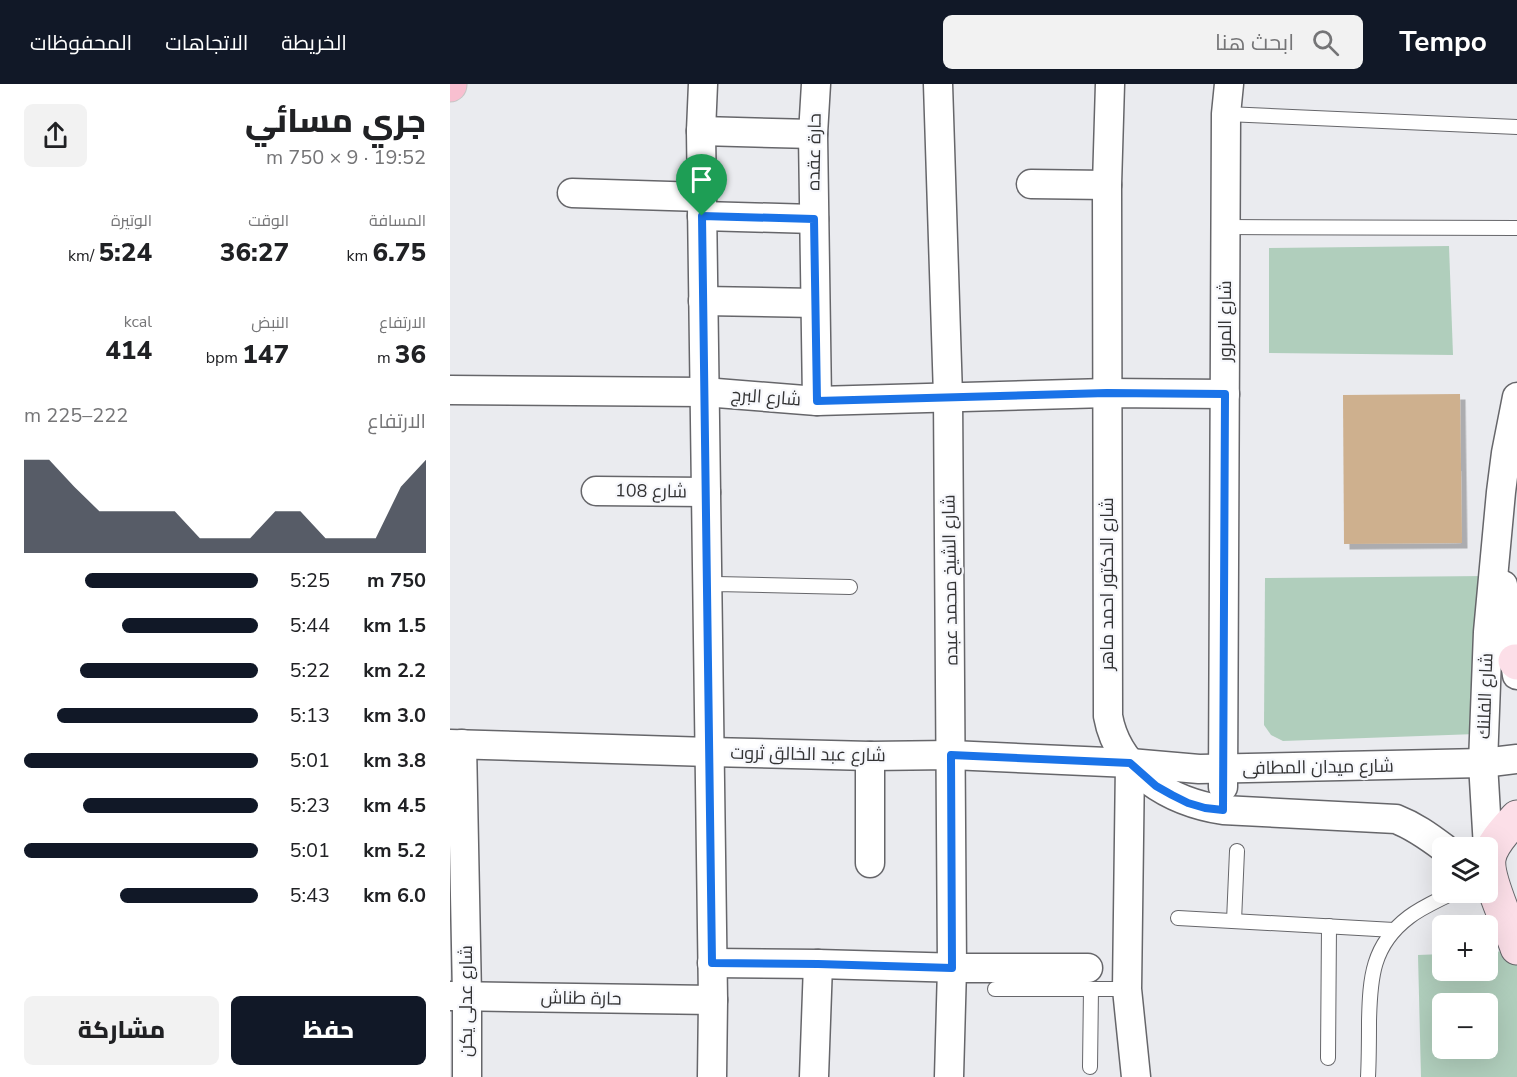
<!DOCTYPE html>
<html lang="ar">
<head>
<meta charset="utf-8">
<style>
  :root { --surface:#fff; --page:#f2f2f2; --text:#202124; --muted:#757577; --accent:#111827 }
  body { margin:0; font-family:"Nunito Sans",Cairo,sans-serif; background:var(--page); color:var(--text); direction:rtl; height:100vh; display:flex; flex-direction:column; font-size:22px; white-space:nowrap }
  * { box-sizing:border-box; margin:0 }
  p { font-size:20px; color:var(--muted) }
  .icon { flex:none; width:33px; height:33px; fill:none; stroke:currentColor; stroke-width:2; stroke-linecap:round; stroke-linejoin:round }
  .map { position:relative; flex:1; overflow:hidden; direction:ltr }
  .drawer { display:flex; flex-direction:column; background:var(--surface); width:450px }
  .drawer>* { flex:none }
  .controls { position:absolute; left:982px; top:753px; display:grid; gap:12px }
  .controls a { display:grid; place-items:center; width:66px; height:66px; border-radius:9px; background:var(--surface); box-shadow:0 6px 24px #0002; font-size:30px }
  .pin { position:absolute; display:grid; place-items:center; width:51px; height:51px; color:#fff; margin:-62px -26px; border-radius:50% 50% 50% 0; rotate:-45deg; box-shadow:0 0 6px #0007 }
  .pin .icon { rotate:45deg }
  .round { display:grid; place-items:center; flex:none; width:63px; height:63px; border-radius:9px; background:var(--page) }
  .head { display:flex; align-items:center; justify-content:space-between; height:102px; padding:0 24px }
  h1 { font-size:33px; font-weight:800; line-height:45px }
  .figures { display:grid; grid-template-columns:repeat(3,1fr); gap:9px; height:102px; padding:6px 24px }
  .figures div { display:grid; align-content:center }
  .figures b { font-size:26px; font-weight:800 }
  .figures small { font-size:16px; font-weight:400 }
  .figures p { font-size:16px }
  .chart { height:168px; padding:12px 24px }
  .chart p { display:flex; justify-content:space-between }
  .chart svg { width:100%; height:108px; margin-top:6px; fill:var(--accent); opacity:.7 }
  .action { display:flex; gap:12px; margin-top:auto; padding:12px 24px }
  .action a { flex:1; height:69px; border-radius:9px; background:var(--accent); color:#fff; font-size:24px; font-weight:800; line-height:69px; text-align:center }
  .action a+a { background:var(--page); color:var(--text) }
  ul { padding:0 24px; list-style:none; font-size:20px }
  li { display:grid; grid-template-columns:96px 72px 1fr; align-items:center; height:45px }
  li i { height:15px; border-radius:8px; background:var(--accent) }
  header { display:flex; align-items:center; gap:36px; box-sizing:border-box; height:84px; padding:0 30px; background:var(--accent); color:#fff }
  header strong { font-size:28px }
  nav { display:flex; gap:33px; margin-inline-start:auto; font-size:21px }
  .search { width:420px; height:54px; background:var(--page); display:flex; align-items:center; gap:15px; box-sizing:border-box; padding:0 21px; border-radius:9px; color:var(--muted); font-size:22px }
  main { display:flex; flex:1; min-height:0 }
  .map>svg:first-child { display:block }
  .green { fill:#b0cebc; fill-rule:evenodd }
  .building { fill:#ceb08e; filter:url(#shadow) }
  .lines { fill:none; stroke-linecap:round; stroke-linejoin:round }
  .lane-casing { stroke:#66666a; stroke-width:16 }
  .street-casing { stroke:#66666a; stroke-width:31 }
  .secondary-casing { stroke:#66666a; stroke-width:35 }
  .primary-casing { stroke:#c6c6c6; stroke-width:35 }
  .lane { stroke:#fff; stroke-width:14 }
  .street { stroke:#fff; stroke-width:28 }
  .secondary { stroke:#fcdfe8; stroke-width:33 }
  .primary { stroke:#f8bfd0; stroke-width:33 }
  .route-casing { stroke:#fff; stroke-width:12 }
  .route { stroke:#1a73e8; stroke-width:8 }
  .labels { text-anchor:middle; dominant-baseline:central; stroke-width:4.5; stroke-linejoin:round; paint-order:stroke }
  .street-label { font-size:18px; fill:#333334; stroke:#f7f8fc }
</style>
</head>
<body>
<header>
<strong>Tempo</strong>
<div class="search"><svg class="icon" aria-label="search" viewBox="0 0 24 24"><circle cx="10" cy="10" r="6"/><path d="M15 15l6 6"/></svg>ابحث هنا</div>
<nav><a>الخريطة</a><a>الاتجاهات</a><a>المحفوظات</a></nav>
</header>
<main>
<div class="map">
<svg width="1067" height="993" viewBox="0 0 1067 993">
  <defs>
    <filter id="shadow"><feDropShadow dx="5.5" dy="5.5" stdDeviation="0" flood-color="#0004"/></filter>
  </defs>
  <rect width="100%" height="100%" fill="#eaebef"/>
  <g class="green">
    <polygon points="999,162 1003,271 819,269 819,164"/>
    <polygon points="1035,492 1026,650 833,657 821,651 814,641 815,494"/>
    <path d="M1067,867V993H971L968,871L993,870V886H1038V868ZM993,920H1038V964H993Z"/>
  </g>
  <polygon class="building" points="1010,310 1012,459 894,460 893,311"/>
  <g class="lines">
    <defs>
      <g id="lane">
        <polyline points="776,30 1067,43"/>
        <polyline points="775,143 1067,144"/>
        <polyline points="257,501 266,500 400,503"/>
        <polyline points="728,834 944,846"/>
        <polyline points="784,837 787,767"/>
        <polyline points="545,905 677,905"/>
        <polyline points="878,974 879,842"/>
        <polyline points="640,983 641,905"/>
        <path d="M918,993C919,974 919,956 919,937C920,894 922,861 959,833C972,823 989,816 1004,808"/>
      </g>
      <g id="street">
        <polyline points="253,0 251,47 263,916 262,993"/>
        <polyline points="366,0 363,50 367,317"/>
        <polyline points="488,0 498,312 502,884 499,993"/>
        <path d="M660,0L657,101L658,632C668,688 721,718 773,726L946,735C964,742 978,752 994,764"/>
        <polyline points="251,47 363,50"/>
        <polyline points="581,100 657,101"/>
        <polyline points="122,109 252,113"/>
        <polyline points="252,132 364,135"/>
        <polyline points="253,217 365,219"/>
        <polyline points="0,306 254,308 367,317 657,309 775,310"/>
        <polyline points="146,407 256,408"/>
        <polyline points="1053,501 1067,591"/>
        <polyline points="0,660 259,668 420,672 501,671 680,679 749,685 1033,679 1067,675"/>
        <polyline points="12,660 17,912 17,993"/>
        <polyline points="680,679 677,905 686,993"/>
        <polyline points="773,703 776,30 779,0"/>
        <polyline points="1038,764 1033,679 1038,548 1051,408 1056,369 1067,313"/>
        <polyline points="420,779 420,672"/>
        <polyline points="262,879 368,880 512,884 638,884"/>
        <polyline points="0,912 263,916"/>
        <polyline points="364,993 368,880"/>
      </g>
      <g id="secondary">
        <polyline points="1065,577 1067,579"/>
        <path d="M1067,733C1057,744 1041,760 1039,775C1036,795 1060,843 1067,864"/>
      </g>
      <polyline id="primary" points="0,1 0,0"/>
    </defs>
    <use href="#lane" class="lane-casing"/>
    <use href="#street" class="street-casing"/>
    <use href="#secondary" class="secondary-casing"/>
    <use href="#primary" class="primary-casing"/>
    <use href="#lane" class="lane"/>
    <use href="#street" class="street"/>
    <use href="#secondary" class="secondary"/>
    <use href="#primary" class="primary"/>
  </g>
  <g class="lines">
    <defs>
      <polygon id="route" points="252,132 364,135 367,317 657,309 775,310 773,726 755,724 738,719 722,711 706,702 680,679 501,671 502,884 368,880 262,879"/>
    </defs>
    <use href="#route" class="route-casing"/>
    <use href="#route" class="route"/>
  </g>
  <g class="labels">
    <g class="street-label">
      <text transform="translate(364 68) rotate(-89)">حارة عقده</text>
      <text transform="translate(775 237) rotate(-90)">شارع المرور</text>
      <text transform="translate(316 313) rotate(4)">شارع البرج</text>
      <text transform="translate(201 407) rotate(1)">شارع 108</text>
      <text transform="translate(500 496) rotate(-91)">شارع الشيخ محمد عبده</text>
      <text transform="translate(657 500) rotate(-90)">شارع الدكتور احمد ماهر</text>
      <text transform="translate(1035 612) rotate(-88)">شارع الفلنك</text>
      <text transform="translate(358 670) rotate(1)">شارع عبد الخالق ثروت</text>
      <text transform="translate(868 683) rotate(-1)">شارع ميدان المطافى</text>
      <text transform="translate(131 914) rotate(1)">حارة طناش</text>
      <text transform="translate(16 917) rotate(-90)">شارع عدلى يكن</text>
    </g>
  </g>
</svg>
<div class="controls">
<a><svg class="icon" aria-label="layers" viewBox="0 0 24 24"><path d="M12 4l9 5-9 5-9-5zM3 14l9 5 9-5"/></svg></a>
<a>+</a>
<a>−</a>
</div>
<div class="pin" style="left:252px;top:132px;background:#1e9e55"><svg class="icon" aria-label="arrive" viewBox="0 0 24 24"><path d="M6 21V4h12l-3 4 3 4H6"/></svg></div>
</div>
<section class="drawer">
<div class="head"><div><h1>جري مسائي</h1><p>19:52 · 9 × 750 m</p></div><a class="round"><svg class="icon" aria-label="share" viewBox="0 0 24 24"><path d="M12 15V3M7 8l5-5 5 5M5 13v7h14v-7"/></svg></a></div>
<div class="figures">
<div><p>المسافة</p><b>6.75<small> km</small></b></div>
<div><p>الوقت</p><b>36:27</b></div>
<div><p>الوتيرة</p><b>5:24<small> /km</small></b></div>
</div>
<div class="figures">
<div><p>الارتفاع</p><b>36<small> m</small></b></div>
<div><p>النبض</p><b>147<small> bpm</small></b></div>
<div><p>kcal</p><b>414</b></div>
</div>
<div class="chart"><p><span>الارتفاع</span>222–225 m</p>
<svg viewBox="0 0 160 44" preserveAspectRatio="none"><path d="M0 44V6L10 6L20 17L30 27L40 27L50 27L60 27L70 38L80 38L90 38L100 27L110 27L120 38L130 38L140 38L150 17L160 6V44z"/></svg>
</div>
<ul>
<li><b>750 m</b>5:25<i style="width:74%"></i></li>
<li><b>1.5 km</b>5:44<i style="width:58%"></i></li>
<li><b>2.2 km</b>5:22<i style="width:76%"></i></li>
<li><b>3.0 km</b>5:13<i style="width:86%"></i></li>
<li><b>3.8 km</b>5:01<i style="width:100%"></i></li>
<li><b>4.5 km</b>5:23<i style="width:75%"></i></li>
<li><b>5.2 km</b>5:01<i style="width:100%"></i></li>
<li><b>6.0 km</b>5:43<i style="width:59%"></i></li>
</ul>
<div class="action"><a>حفظ</a><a>مشاركة</a></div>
</section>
</main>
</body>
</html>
